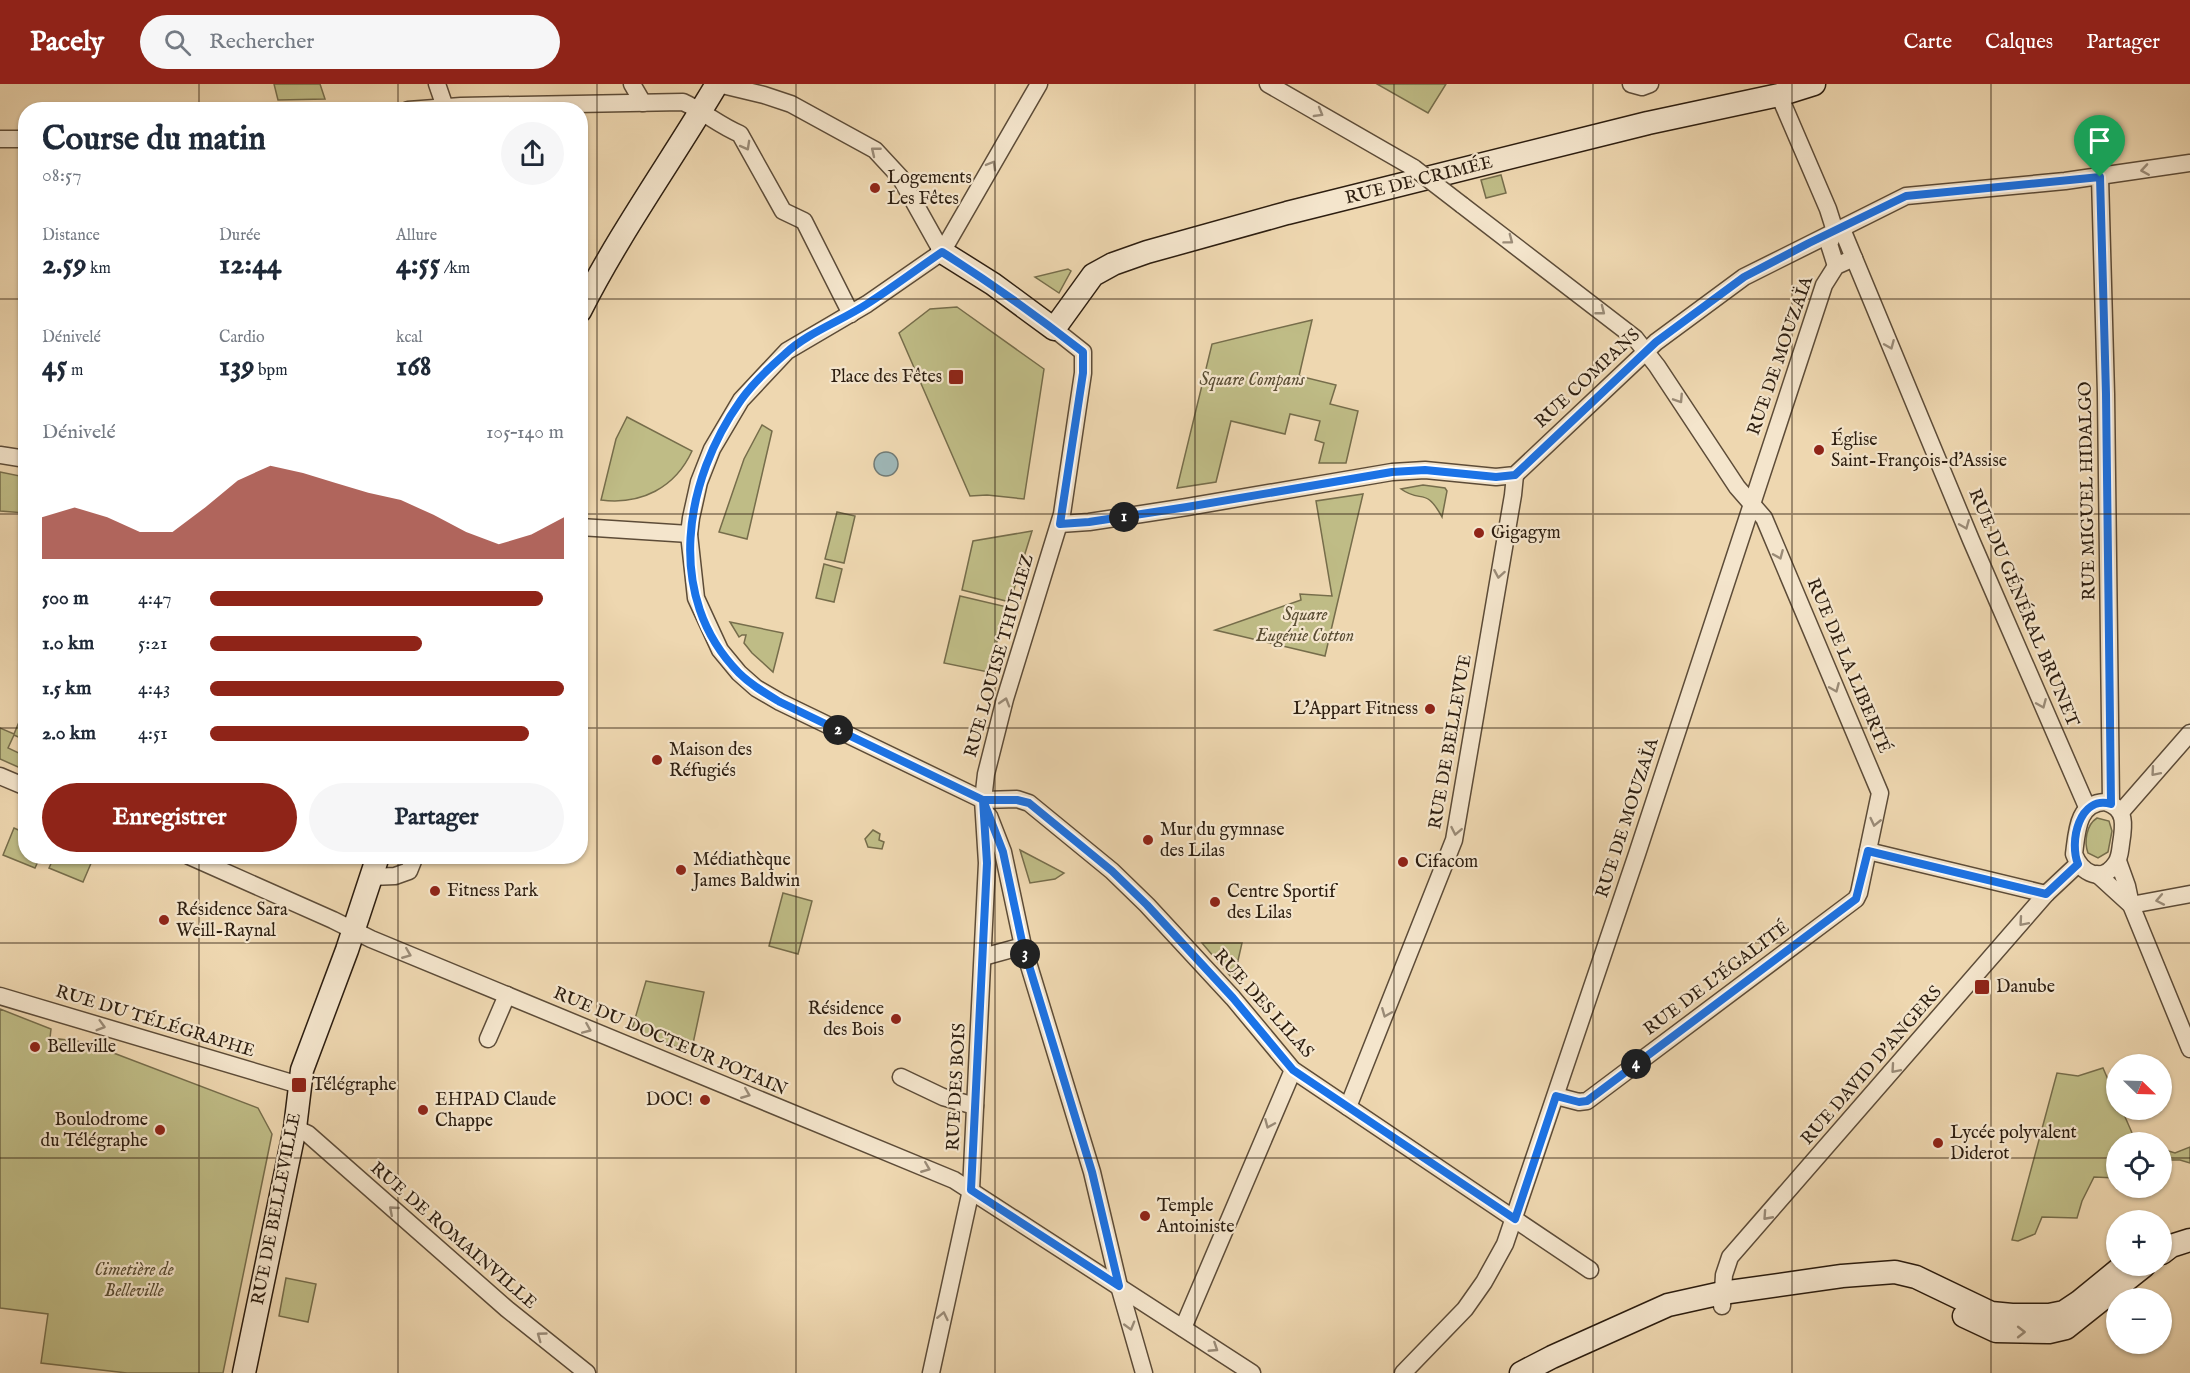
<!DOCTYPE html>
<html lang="fr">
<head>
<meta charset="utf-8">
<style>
  :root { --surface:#fff; --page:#f6f6f7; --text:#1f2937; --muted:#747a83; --accent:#8f2418 }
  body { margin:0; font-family:"IM FELL English",serif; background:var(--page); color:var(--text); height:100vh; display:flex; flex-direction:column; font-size:22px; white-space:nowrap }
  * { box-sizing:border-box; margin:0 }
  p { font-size:20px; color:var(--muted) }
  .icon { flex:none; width:33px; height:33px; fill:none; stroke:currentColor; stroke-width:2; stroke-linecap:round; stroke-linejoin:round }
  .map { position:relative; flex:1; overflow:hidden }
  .drawer { position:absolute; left:18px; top:18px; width:570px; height:762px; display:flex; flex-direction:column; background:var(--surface); border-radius:24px; box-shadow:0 2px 4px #0004 }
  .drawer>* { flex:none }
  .needle { width:39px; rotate:113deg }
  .fabs { position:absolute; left:2106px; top:970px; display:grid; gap:12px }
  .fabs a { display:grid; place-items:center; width:66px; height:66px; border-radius:50%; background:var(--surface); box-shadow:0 2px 4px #0004; font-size:30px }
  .pin { position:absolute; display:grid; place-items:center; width:51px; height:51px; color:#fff; margin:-62px -26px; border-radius:50% 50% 50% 0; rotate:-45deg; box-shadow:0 0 6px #0007 }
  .pin .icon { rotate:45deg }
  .km { position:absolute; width:30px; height:30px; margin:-15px; border-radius:50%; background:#222; color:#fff; font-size:16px; line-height:30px; text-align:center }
  .round { display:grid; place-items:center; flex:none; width:63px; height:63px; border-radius:32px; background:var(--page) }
  .summary { display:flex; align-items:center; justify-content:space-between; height:102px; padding:0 24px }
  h1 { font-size:33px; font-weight:700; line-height:45px }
  .metrics { display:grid; grid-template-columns:repeat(3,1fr); gap:9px; height:102px; padding:6px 24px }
  .metrics div { display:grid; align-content:center }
  .metrics b { font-size:30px; font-weight:700 }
  .metrics small { font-size:16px; font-weight:400 }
  .metrics p { font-size:16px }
  .chart { height:168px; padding:12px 24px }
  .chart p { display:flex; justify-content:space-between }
  .chart svg { width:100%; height:108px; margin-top:6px; fill:var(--accent); opacity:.7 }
  .action { display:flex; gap:12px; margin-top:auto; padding:12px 24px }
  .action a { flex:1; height:69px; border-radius:36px; background:var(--accent); color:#fff; font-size:24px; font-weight:700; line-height:69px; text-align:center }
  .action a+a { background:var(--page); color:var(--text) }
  ul { padding:0 24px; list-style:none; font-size:20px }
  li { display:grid; grid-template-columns:96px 72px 1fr; align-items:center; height:45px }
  li i { height:15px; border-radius:8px; background:var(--accent) }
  header { display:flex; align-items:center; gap:36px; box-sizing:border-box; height:84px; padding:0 30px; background:var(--accent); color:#fff }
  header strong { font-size:28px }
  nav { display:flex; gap:33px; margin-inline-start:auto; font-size:21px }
  .search { width:420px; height:54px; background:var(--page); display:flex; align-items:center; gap:15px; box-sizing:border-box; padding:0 21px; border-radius:33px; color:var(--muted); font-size:22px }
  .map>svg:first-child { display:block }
  .green { fill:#bfbc86; stroke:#766d4b; stroke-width:1.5 }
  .water { fill:#9eb7b7; stroke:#717a74; stroke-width:1.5 }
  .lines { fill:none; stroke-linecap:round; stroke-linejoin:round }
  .street-casing { stroke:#5d4c38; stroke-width:19 }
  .secondary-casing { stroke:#2d1e10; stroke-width:25 }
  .street { stroke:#f4e5cc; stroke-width:16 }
  .secondary { stroke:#f4e5cc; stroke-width:22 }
  .street-bridge-casing { stroke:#5d4c38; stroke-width:19; stroke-linecap:butt }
  .street-bridge { stroke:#f4e5cc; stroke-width:16 }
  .oneway { stroke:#9a8b77 }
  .route-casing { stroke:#fff; stroke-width:12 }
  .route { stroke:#1a73e8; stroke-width:8 }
  .grid { fill:none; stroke:#2d1e10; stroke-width:1.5; stroke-opacity:0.55 }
  .poi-dot { fill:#8f2418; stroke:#f4e5cc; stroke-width:2 }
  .labels { text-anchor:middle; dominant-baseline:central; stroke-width:4.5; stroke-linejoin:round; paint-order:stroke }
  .poi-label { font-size:18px; fill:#2d1e10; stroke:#f4e5cc; text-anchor:start }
  .street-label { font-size:18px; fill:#2d1e10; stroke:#f4e5cc }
  .park-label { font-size:18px; font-style:italic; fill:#594d33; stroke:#f4e5cc }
</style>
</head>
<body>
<header>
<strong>Pacely</strong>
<div class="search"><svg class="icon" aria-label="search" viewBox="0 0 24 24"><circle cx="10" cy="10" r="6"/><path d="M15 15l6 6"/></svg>Rechercher</div>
<nav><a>Carte</a><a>Calques</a><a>Partager</a></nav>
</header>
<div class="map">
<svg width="2190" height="1289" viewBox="0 0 2190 1289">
  <rect width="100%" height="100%" fill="#eed7b0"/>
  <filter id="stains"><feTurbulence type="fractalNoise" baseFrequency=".00333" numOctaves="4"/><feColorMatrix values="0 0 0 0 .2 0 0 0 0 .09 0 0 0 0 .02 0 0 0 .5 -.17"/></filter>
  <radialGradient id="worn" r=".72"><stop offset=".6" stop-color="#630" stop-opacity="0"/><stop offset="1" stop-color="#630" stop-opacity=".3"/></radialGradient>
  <g class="green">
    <polygon points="274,0 320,0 325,15 278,16"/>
    <polygon points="1377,0 1446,0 1428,29"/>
    <polygon points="1501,91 1506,109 1486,114 1481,96"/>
    <polygon points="1068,185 1071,187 1059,209 1035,193"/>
    <polygon points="957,223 1044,285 1024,415 987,411 970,412 899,249 930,225"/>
    <polygon points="1312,236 1299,292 1336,301 1330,320 1358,327 1346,379 1319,379 1324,359 1315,356 1320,337 1290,330 1285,350 1231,337 1216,398 1177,404 1212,260"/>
    <path d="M627,333L692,367C675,404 641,421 601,416L616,355Z"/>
    <polygon points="762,341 772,347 747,455 719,448 744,375"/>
    <polygon points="0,388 25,393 25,429 0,427"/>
    <path d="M1423,401L1445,404L1447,407L1442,433C1425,402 1422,420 1401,405Z"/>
    <polygon points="1363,410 1325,572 1215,546 1301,516 1300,510 1332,512 1316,417"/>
    <polygon points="837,428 855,432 844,479 825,475"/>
    <polygon points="1032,447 1010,518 962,506 973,457"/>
    <polygon points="824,480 842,485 834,518 816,514"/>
    <polygon points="960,512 1007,523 988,588 944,579"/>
    <polygon points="730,538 783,549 773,588 752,569 744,559 746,551 742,551 739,553"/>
    <polygon points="25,623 25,656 14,651 8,664 21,670 25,674 25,686 0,675 0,644 14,650 19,638 22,639"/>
    <path d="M2097,734L2109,737L2112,747L2108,768L2098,774L2088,769C2084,758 2086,741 2097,734Z"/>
    <polygon points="14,744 25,749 26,772 40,773 35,784 3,771"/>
    <polygon points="873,746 880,750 879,756 884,758 882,765 868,763 865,755"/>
    <polygon points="1020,766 1064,789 1055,795 1030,799"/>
    <polygon points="54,773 81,773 92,777 83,798 49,784"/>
    <polygon points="783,809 812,817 798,870 769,862"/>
    <polygon points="1202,859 1242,859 1234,894 1232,894"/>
    <polygon points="646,897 704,908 691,969 632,945"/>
    <polygon points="0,925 51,945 50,954 77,957 103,965 258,1024 272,1050 223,1289 127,1289 41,1279 48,1230 0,1224"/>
    <polygon points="2103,984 2116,1014 2116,1026 2122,1026 2136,1058 2139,1059 2116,1059 2116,1094 2094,1093 2082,1117 2077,1134 2042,1133 2035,1150 2018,1157 2012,1156 2057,989 2078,992"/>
    <polygon points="2190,1063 2190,1079 2180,1076 2162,1076 2162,1065 2175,1069"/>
    <polygon points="286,1194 316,1200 308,1238 279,1232"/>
  </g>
  <circle class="water" cx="886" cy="380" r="12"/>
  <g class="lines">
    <defs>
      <g id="street">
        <polyline points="437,0 446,26"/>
        <polyline points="632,0 643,19"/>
        <polyline points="718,0 764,11 791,20 875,66 900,93 942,168"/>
        <polyline points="1039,0 942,168 867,220 787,267 741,316 712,365 699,398 691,434 689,450 696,514 720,566 739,589 756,604 780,618 983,716 1017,715 1029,719 1112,787 1147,821 1233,914 1293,986 1590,1186"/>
        <polyline points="1268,0 1414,84"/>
        <polyline points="1631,0 1642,3 1650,0"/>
        <polyline points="1779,11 1828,125 1835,147 1829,160 1836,182"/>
        <path d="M408,26L461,22L683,18C703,27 720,42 740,50L783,127L804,137L851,230"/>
        <polyline points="0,55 26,55"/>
        <polyline points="2100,93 2106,310 2111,720"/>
        <polyline points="1462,121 1635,254 1657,282 1737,403 1764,434 1880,709 1859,809 1856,815 1587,1017 1579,1018 1556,1012"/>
        <polyline points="1835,147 1844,150 1971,456 2087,723"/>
        <polyline points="0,371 26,375"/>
        <polyline points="1060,440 1089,438 1187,423 1392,388 1425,386 1496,393 1515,391 1656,258 1744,193 1906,112 2065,97 2190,79"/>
        <polyline points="580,443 689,450"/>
        <polyline points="0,692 26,703"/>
        <path d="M2105,718C2127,724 2124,742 2121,760C2120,767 2120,773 2116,779C2102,800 2082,790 2074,770C2077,748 2077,719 2105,718Z"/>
        <polyline points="2121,728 2190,649"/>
        <polyline points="989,732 1003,768 1023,862 1092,1088 1119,1202 1144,1289"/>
        <polyline points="1868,767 2046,810"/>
        <polyline points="189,772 333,836 371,855 954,1096 1252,1289"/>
        <polyline points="2118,777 2127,802 2131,821 2190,810"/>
        <polyline points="2097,790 2131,821 2190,965"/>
        <polyline points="371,793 395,792 409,787 415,772"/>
        <polyline points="983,873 1023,862"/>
        <polyline points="0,912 299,1001"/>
        <polyline points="488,955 507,911"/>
        <polyline points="901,993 943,1013 975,1022"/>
        <polyline points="1348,1023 1454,756 1513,411 1515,391"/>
        <polyline points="295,1044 308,1050 507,1225 587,1289"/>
        <polyline points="1722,1222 1724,1191 1730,1173 2046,810 2078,780"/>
        <polyline points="1183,1244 1293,986"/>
        <polyline points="931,1289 971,1106 987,779 983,716 986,690 1005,615 1062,430 1083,289 1083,268 1054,245"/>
        <polyline points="1403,1289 1465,1225 1484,1198 1505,1160 1637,770 1824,201 1836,182 1854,174"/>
      </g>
      <g id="secondary">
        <polyline points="942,168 993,200 1054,245 1093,191 1113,180 1147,168 1287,129 1648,39 1779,11 1814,0"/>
        <path d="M580,227C620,148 672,76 717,0"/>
        <polyline points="2162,1169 2171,1162 2190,1156"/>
        <polyline points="1964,1232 1996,1247 2049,1248 2066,1244 2144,1182"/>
        <polyline points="244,1289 295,1044 302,986 347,866 378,772"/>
        <polyline points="1521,1289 1552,1273 1668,1221 1722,1209 1842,1192 1895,1188 1916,1193 1991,1229 2012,1231 2049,1231 2064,1228 2079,1218 2123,1182"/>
      </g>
    </defs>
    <use href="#street" class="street-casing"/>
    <use href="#secondary" class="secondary-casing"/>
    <use href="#street" class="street"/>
    <use href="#secondary" class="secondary"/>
    <defs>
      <polyline id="street-bridge" points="1414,84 1462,121"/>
    </defs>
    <use href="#street-bridge" class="street-bridge-casing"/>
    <use href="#street-bridge" class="street-bridge"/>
  </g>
  <defs><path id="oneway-chevron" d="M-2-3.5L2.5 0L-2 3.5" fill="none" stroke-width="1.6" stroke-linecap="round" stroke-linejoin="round" transform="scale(1.5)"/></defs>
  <g class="oneway">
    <use href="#oneway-chevron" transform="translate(1319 29) rotate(30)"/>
    <use href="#oneway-chevron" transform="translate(746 62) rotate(61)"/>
    <use href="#oneway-chevron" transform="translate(875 67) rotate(-141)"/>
    <use href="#oneway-chevron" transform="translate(992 81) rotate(-60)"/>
    <use href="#oneway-chevron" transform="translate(2145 86) rotate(171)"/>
    <use href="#oneway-chevron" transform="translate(1509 156) rotate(37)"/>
    <use href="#oneway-chevron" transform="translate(1601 227) rotate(38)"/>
    <use href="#oneway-chevron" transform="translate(1890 261) rotate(67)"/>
    <use href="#oneway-chevron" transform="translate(1679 315) rotate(57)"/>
    <use href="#oneway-chevron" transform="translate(1965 441) rotate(68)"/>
    <use href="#oneway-chevron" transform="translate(1779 471) rotate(67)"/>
    <use href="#oneway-chevron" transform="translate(1499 490) rotate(100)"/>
    <use href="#oneway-chevron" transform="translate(1835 604) rotate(67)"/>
    <use href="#oneway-chevron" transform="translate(1005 618) rotate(-73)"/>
    <use href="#oneway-chevron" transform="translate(2042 620) rotate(67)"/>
    <use href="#oneway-chevron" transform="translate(2155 688) rotate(131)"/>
    <use href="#oneway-chevron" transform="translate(1875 738) rotate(103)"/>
    <use href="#oneway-chevron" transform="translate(1456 747) rotate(101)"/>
    <use href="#oneway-chevron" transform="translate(2160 816) rotate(169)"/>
    <use href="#oneway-chevron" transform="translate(2023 838) rotate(131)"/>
    <use href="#oneway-chevron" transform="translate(407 870) rotate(22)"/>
    <use href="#oneway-chevron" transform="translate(1386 929) rotate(112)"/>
    <use href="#oneway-chevron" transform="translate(101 942) rotate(16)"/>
    <use href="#oneway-chevron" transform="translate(587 945) rotate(23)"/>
    <use href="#oneway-chevron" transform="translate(1895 985) rotate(131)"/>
    <use href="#oneway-chevron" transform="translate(746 1010) rotate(22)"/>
    <use href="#oneway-chevron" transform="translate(1269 1040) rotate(113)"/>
    <use href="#oneway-chevron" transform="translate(926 1084) rotate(22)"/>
    <use href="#oneway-chevron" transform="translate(393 1126) rotate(-139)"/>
    <use href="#oneway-chevron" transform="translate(1767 1132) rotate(132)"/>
    <use href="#oneway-chevron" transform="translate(943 1232) rotate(-78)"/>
    <use href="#oneway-chevron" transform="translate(1130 1242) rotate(74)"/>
    <use href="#oneway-chevron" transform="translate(2021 1248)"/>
    <use href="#oneway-chevron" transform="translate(541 1252) rotate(-144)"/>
    <use href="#oneway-chevron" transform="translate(1214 1264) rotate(33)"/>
  </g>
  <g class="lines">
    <defs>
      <path id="route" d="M2100,93L1906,112L1809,159L1744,193L1656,258L1515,391L1496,393L1425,386L1392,388L1187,423L1089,438L1060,440L1083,289V268C1037,232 991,199 942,168C917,185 892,204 867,220C841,237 807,249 785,270C769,284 753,299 741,316C684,396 664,513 739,589C751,601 765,609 780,618L983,716L987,779L971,1106L1119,1202L1092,1088L1023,862L1003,768L983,716H1017L1029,719L1112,787L1147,821L1233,914L1293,986L1515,1135L1556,1012L1579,1018L1587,1017L1856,815L1868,767L2046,810L2078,780C2069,758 2079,711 2111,720L2106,310L2100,93"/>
    </defs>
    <use href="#route" class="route-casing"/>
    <use href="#route" class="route"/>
  </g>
  <path class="grid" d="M199,0V26M398,0V26M597,0V1289M796,0V1289M995,0V1289M1195,0V1289M1394,0V1289M1593,0V1289M1792,0V1289M1991,0V1289M0,215H26M580,215H2190M0,430H26M580,430H2190M0,644H26M580,644H2190M199,772V1289M398,772V1289M0,859H2190M0,1074H2116M2162,1074H2190"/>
  <g class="poi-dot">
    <circle cx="875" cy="104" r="6"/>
    <rect x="948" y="285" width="16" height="16" rx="3"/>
    <circle cx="1819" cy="366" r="6"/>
    <circle cx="1479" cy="449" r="6"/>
    <circle cx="1430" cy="625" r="6"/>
    <circle cx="657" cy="676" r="6"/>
    <circle cx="1148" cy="756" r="6"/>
    <circle cx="1403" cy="778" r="6"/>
    <circle cx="681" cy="786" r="6"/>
    <circle cx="435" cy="807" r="6"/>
    <circle cx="1215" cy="818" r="6"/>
    <circle cx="164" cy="836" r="6"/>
    <rect x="1974" y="895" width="16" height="16" rx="3"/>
    <circle cx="896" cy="935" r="6"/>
    <circle cx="35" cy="963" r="6"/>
    <rect x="291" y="993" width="16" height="16" rx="3"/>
    <circle cx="705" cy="1016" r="6"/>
    <circle cx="423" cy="1026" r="6"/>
    <circle cx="160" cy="1046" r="6"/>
    <circle cx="1938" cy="1059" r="6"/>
    <circle cx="1145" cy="1132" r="6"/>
  </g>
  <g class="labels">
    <g class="poi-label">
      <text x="887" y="94">Logements<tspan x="887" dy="21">Les Fêtes</tspan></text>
      <text x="942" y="293" text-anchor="end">Place des Fêtes</text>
      <text x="1831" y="356">Église<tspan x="1831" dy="21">Saint-François-d'Assise</tspan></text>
      <text x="1491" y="449">Gigagym</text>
      <text x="1418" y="625" text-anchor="end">L'Appart Fitness</text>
      <text x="669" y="666">Maison des<tspan x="669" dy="21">Réfugiés</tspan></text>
      <text x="1160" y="746">Mur du gymnase<tspan x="1160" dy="21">des Lilas</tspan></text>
      <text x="693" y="776">Médiathèque<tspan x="693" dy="21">James Baldwin</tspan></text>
      <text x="1415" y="778">Cifacom</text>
      <text x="447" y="807">Fitness Park</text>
      <text x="1227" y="808">Centre Sportif<tspan x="1227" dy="21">des Lilas</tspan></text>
      <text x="176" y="826">Résidence Sara<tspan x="176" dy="21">Weill-Raynal</tspan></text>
      <text x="1996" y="903">Danube</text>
      <text x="884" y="925" text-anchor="end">Résidence<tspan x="884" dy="21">des Bois</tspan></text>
      <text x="47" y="963">Belleville</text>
      <text x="312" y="1001">Télégraphe</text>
      <text x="435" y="1016">EHPAD Claude<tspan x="435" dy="21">Chappe</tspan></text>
      <text x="693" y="1016" text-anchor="end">DOC!</text>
      <text x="148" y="1036" text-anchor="end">Boulodrome<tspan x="148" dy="21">du Télégraphe</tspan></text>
      <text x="1950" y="1049">Lycée polyvalent<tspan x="1950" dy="21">Diderot</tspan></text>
      <text x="1157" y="1122">Temple<tspan x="1157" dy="21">Antoiniste</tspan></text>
    </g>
    <g class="street-label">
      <text transform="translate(1419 97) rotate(-14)">RUE DE CRIMÉE</text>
      <text transform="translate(1781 272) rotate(-71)">RUE DE MOUZAÏA</text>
      <text transform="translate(1588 295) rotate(-43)">RUE COMPANS</text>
      <text transform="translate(2088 407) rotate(-91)">RUE MIGUEL HIDALGO</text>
      <text transform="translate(2023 524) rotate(67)">RUE DU GÉNÉRAL BRUNET</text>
      <text transform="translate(1000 572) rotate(-74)">RUE LOUISE THULIEZ</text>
      <text transform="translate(1848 582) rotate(67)">RUE DE LA LIBERTÉ</text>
      <text transform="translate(1451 658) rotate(-80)">RUE DE BELLEVUE</text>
      <text transform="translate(1628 734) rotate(-72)">RUE DE MOUZAÏA</text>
      <text transform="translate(1717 895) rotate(-37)">RUE DE L'ÉGALITÉ</text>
      <text transform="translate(1263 920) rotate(48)">RUE DES LILAS</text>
      <text transform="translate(155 938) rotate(17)">RUE DU TÉLÉGRAPHE</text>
      <text transform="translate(670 958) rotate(23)">RUE DU DOCTEUR POTAIN</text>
      <text transform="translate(1872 982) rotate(-49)">RUE DAVID D'ANGERS</text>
      <text transform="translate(957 1003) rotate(-87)">RUE DES BOIS</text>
      <text transform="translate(277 1125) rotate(-79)">RUE DE BELLEVILLE</text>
      <text transform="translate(453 1152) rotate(41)">RUE DE ROMAINVILLE</text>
    </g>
    <g class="park-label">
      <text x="1252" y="296">Square Compans</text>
      <text x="1305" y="531">Square<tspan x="1305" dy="21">Eugénie Cotton</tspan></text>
      <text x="134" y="1186">Cimetière de<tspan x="134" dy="21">Belleville</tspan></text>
    </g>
  </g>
  <rect width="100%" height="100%" filter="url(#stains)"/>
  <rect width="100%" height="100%" fill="url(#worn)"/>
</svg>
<div class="fabs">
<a><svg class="needle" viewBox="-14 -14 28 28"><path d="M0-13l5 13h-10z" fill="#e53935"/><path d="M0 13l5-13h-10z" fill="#747a83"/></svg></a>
<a><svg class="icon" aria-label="locate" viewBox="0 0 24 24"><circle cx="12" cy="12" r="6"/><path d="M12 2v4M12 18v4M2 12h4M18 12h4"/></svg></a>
<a>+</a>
<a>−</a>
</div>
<div class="pin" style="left:2100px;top:93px;background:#1e9e55"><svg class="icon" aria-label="arrive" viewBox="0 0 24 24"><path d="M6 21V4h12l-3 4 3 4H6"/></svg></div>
<b class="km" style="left:1124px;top:433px">1</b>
<b class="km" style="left:838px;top:646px">2</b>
<b class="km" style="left:1025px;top:870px">3</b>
<b class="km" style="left:1636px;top:980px">4</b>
<section class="drawer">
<div class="summary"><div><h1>Course du matin</h1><p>08:57</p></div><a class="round"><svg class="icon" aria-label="share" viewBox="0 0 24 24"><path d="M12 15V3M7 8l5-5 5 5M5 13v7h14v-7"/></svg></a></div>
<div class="metrics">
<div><p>Distance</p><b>2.59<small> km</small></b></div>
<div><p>Durée</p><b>12:44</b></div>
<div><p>Allure</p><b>4:55<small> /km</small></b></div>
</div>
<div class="metrics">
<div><p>Dénivelé</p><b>45<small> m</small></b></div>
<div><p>Cardio</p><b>139<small> bpm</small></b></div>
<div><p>kcal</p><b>168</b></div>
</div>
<div class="chart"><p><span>Dénivelé</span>105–140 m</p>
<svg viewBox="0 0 160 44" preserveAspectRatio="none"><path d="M0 44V27L10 23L20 27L30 33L40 33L50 23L60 12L70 6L80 9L90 13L100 17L110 20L120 26L130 33L140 38L150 34L160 27V44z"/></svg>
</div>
<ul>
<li><b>500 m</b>4:47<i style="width:94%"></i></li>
<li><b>1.0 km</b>5:21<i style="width:60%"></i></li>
<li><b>1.5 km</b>4:43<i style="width:100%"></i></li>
<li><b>2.0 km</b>4:51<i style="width:90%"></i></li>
</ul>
<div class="action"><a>Enregistrer</a><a>Partager</a></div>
</section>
</div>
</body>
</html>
